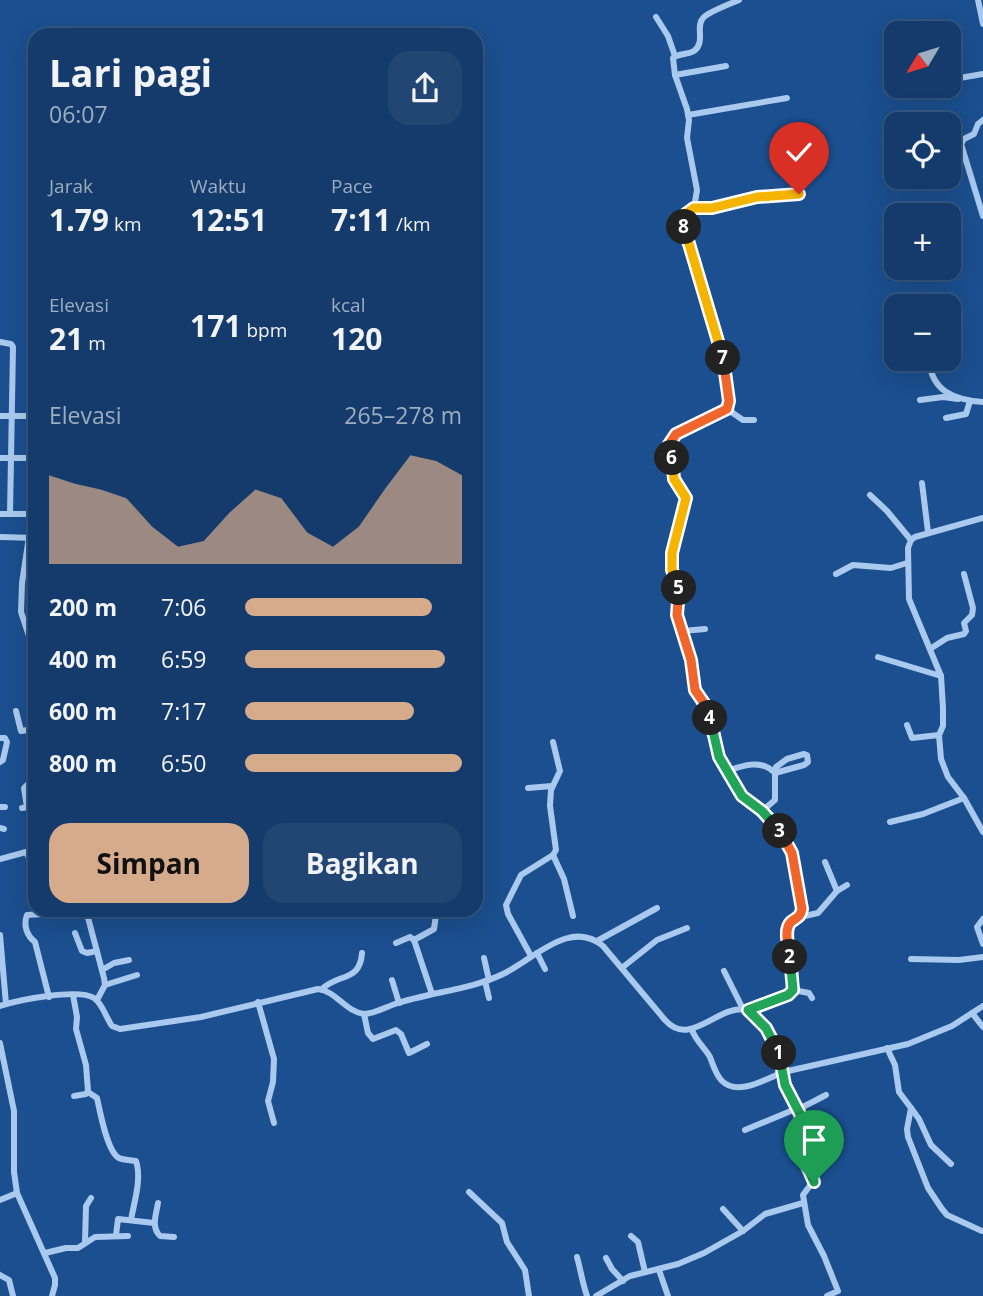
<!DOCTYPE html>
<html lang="id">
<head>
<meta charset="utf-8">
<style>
  :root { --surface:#143b6b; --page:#214673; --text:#f1f3f6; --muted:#9dadc1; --line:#33557e; --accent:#d6ab8b }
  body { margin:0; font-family:"Open Sans",sans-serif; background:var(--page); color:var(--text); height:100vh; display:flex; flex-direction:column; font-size:26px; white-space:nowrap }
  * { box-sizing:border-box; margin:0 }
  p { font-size:23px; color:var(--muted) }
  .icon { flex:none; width:38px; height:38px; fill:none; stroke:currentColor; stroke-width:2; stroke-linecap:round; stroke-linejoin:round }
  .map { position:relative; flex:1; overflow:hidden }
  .panel { position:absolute; left:28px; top:28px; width:455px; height:889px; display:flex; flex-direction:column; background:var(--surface); border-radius:21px; box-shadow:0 7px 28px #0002,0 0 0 2px var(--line) }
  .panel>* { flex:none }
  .needle { width:46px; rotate:232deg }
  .fabs { position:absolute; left:884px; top:21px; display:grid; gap:14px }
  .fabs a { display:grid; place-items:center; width:77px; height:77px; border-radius:14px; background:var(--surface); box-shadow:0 7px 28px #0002,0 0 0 2px var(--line); font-size:35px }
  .pin { position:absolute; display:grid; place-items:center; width:60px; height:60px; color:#fff; margin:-72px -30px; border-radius:50% 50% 50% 0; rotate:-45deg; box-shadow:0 0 7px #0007 }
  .pin .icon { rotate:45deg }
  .km { position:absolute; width:35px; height:35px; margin:-18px; border-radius:50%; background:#222; color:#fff; font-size:19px; line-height:35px; text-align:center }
  .round { display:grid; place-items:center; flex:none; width:74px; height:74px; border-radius:21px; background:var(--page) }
  .head { display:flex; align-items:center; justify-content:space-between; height:119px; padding:0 21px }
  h1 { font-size:38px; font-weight:700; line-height:52px }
  .figures { display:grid; grid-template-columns:repeat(3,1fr); gap:10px; height:119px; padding:7px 21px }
  .figures div { display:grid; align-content:center }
  .figures b { font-size:30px; font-weight:700 }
  .figures small { font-size:19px; font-weight:400 }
  .figures p { font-size:19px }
  .chart { height:196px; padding:14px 21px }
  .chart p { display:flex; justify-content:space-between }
  .chart svg { width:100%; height:126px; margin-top:7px; fill:var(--accent); opacity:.7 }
  .primary-button { display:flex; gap:14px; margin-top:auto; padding:14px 21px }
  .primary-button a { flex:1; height:80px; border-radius:21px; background:var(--accent); color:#111; font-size:28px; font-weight:700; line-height:80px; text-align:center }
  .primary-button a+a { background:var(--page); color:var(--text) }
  ul { padding:0 21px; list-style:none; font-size:23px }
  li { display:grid; grid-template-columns:112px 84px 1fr; align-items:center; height:52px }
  li i { height:18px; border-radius:9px; background:var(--accent) }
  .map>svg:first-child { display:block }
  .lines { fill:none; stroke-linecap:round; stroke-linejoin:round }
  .minor { stroke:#a9c9ee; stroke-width:6 }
  .split-1-casing { stroke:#fff; stroke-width:14 }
  .split-2-casing { stroke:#fff; stroke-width:14 }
  .split-3-casing { stroke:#fff; stroke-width:14 }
  .split-4-casing { stroke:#fff; stroke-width:14 }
  .split-5-casing { stroke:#fff; stroke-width:14 }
  .split-6-casing { stroke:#fff; stroke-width:14 }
  .split-7-casing { stroke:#fff; stroke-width:14 }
  .split-8-casing { stroke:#fff; stroke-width:14 }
  .split-9-casing { stroke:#fff; stroke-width:14 }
  .split-1 { stroke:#22a559; stroke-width:9 }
  .split-2 { stroke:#22a559; stroke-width:9 }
  .split-3 { stroke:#f0652b; stroke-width:9 }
  .split-4 { stroke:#22a559; stroke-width:9 }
  .split-5 { stroke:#f0652b; stroke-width:9 }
  .split-6 { stroke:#f5b400; stroke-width:9 }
  .split-7 { stroke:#f0652b; stroke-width:9 }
  .split-8 { stroke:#f5b400; stroke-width:9 }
  .split-9 { stroke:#f5b400; stroke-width:9 }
</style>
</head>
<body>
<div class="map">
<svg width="983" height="1296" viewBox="0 0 983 1296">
  <rect width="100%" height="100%" fill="#1b4f8f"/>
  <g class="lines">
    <g class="minor">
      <path d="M739,0C730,4 708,12 703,18C695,27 706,42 694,51C687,55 679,53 673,58L675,75L687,109L689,120L687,138L697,190L694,208L682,219C686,238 691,258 697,276C706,300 739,391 725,411L681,431L671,438L668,445L674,479L686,498L674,546L672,569L680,589L677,613L691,660L695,690L708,709L719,757L742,796L768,817L789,845L802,909L800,917L789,925L787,932L793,990L788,995L748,1010"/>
      <polyline points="978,0 983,24"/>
      <polyline points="656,17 668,36 675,56"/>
      <polyline points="675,75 726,66"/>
      <polyline points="948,80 983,74"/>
      <polyline points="688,115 787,98"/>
      <polyline points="983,120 978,124 974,134 964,139 961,144 983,216"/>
      <polyline points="694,208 712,208 757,197 799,194"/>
      <polyline points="0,342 11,344 13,347 10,514"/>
      <path d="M929,359C931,391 954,400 983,402"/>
      <polyline points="920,400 943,397 958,399"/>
      <polyline points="727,409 743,420 754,420"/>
      <polyline points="0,416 35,416"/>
      <polyline points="30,416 31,339 35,336"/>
      <polyline points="946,418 966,414 970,401"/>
      <polyline points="0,458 35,458"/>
      <polyline points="30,458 29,537 22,583 21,612 35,654"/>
      <polyline points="922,483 928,532"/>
      <polyline points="870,495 887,511 911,540"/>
      <polyline points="0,514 35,514"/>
      <polyline points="983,518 915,537 911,540 908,548 909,599 941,676 943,708 943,726 939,735 941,759 948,777 964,798 983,832"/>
      <polyline points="0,537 35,538"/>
      <polyline points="836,574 853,565 891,568 907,563"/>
      <polyline points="683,631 705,629"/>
      <polyline points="930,649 947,638 964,634 966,631 964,623 972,615 973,608 964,574"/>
      <polyline points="878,657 941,676"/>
      <polyline points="16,711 21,731 35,729"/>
      <polyline points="907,725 912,738 939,735"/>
      <polyline points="0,738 5,738 7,742 3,760 0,762"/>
      <path d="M727,771C744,765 762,759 775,773"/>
      <polyline points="775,773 804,765 808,762 807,755 804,754 787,759 776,767 776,772"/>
      <polyline points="528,788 552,786"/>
      <polyline points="0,807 5,807"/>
      <polyline points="27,807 24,788 28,784"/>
      <polyline points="22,808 35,806"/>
      <polyline points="762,811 775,800 775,773"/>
      <polyline points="890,822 923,814 964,798"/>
      <polyline points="0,828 4,829"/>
      <polyline points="553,855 564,879 573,916"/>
      <polyline points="0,859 26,852 35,868"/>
      <polyline points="837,891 847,885"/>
      <path d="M48,910L44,914L27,915C23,925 27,936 35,942L49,997"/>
      <polyline points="86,910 104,978 105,985 97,1000"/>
      <polyline points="800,917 818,913 837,891 825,862"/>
      <polyline points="983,919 977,927 983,944"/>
      <polyline points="75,933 82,951 87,953 97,951"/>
      <polyline points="0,935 6,1004"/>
      <polyline points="414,940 434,929 436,915"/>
      <polyline points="597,941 657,908"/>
      <polyline points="396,943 410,937 414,940 432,994"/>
      <polyline points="537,953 545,969"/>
      <polyline points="531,956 508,914 506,905 521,875 553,855 556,850 550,806 551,790 560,771 553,742"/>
      <polyline points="484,958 489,980"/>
      <polyline points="911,959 959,960 983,957"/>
      <polyline points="623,967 657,940 687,928"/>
      <polyline points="102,970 114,963 129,960"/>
      <polyline points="724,971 743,1009"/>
      <polyline points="392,980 399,1003"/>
      <polyline points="485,981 489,998"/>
      <polyline points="105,985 137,975"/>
      <path d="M322,989C339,973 360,982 362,953"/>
      <polyline points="793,990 809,993 812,998"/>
      <polyline points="73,995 77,1017 76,1029 86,1065 88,1091 86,1094 74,1096"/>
      <polyline points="258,1002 274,1059 273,1082 268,1101 274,1123"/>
      <path d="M0,1006C18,1000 78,988 94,998C103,1004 106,1018 112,1026L120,1029L201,1017L318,989C336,991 346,1012 364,1014C374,1014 386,1007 395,1004C430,992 470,990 503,974C533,960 570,918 603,946L665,1020C691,1049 718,1003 748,1010L771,1035L783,1069L788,1071L908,1044L952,1026L983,1006"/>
      <polyline points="972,1013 983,1027"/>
      <polyline points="364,1014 368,1033 373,1039 396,1030 401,1034 409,1053 427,1044"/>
      <path d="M692,1030C696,1041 704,1047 710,1057C713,1065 716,1075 722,1081C738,1097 767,1078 784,1072"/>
      <polyline points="0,1043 14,1111 14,1172 17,1193 55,1278 55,1285 52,1296"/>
      <polyline points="887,1048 895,1065 899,1092 911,1108 907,1129 908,1137 928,1188 942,1209 947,1215 982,1231"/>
      <polyline points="783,1069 785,1085 802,1119 802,1157 814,1180 803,1195 808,1225 824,1256 838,1291 827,1296"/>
      <path d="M88,1092L97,1098C100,1111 107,1152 119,1158C123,1160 131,1160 136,1161C142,1179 134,1202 131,1220"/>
      <polyline points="911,1108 919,1119 931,1145 951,1164"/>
      <polyline points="799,1109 826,1095"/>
      <polyline points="745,1130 798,1108"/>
      <polyline points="469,1192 502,1223 507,1242 525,1270 529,1296"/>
      <polyline points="0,1200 17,1193"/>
      <path d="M158,1203C156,1215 151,1227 160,1236L174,1237"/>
      <polyline points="723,1209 743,1231"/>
      <polyline points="116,1235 118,1219 154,1223"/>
      <polyline points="631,1236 638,1242 645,1272"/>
      <polyline points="85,1242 86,1206 91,1198"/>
      <polyline points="45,1253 66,1248 78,1248 95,1237 128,1236"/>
      <path d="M577,1257C581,1271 582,1282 587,1296"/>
      <polyline points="606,1258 612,1269 623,1281"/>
      <polyline points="659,1270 668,1296"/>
      <polyline points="0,1275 9,1280 13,1296"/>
      <polyline points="596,1296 630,1276 678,1264 704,1253 743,1231 765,1214 803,1203"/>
    </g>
  </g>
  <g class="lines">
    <defs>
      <polyline id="split-1" points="779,1053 785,1085 800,1114 803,1130 803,1157 814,1182"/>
      <polyline id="split-2" points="779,1053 766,1028 748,1010 788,995 793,990 790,957"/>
      <path id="split-3" d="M780,831L792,853L802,909C800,918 797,917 791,922C783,930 789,946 790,957"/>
      <polyline id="split-4" points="710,718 719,757 742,796 762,811 780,831"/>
      <polyline id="split-5" points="679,588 677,615 691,660 695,690 708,709 710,718"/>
      <polyline id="split-6" points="672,458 674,479 686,498 672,553 672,570 679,588"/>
      <polyline id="split-7" points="672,458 668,446 676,434 727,409 729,401 723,358"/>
      <polyline id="split-8" points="684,227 723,358"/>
      <polyline id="split-9" points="684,227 683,216 694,208 712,208 757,197 799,194"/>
    </defs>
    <use href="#split-1" class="split-1-casing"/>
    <use href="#split-2" class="split-2-casing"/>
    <use href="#split-3" class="split-3-casing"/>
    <use href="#split-4" class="split-4-casing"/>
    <use href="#split-5" class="split-5-casing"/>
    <use href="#split-6" class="split-6-casing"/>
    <use href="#split-7" class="split-7-casing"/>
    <use href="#split-8" class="split-8-casing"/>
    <use href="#split-9" class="split-9-casing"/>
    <use href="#split-1" class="split-1"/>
    <use href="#split-2" class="split-2"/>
    <use href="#split-3" class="split-3"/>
    <use href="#split-4" class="split-4"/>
    <use href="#split-5" class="split-5"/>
    <use href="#split-6" class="split-6"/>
    <use href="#split-7" class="split-7"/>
    <use href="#split-8" class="split-8"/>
    <use href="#split-9" class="split-9"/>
  </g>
</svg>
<div class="fabs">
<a><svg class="needle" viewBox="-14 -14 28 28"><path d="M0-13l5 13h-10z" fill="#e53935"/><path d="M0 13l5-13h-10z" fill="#9dadc1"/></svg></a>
<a><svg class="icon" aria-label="locate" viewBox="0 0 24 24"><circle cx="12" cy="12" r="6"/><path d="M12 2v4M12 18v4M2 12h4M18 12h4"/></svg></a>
<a>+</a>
<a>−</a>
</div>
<div class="pin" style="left:814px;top:1182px;background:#1e9e55"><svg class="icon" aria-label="arrive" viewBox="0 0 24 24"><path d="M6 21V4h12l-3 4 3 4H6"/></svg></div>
<div class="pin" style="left:799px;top:194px;background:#d93025"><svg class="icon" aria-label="check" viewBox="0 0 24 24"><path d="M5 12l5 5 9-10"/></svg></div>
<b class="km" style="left:779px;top:1053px">1</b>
<b class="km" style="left:790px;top:957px">2</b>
<b class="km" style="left:780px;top:831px">3</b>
<b class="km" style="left:710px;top:718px">4</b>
<b class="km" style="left:679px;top:588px">5</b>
<b class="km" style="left:672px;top:458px">6</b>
<b class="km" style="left:723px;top:358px">7</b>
<b class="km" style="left:684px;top:227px">8</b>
<section class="panel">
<div class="head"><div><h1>Lari pagi</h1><p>06:07</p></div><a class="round"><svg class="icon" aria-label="share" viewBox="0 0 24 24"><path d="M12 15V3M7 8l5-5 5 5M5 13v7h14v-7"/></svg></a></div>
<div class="figures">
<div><p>Jarak</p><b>1.79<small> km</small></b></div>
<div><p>Waktu</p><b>12:51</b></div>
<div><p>Pace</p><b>7:11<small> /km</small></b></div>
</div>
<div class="figures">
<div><p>Elevasi</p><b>21<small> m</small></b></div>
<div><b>171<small> bpm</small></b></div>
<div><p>kcal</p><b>120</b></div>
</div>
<div class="chart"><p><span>Elevasi</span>265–278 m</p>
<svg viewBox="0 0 160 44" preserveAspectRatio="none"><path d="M0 44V13L10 16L20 18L30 21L40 31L50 38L60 36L70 26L80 18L90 21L100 33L110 38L120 31L130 18L140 6L150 8L160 13V44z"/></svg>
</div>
<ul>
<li><b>200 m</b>7:06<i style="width:86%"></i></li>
<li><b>400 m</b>6:59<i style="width:92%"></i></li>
<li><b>600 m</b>7:17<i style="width:78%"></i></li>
<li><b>800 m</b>6:50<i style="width:100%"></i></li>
</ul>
<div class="primary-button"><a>Simpan</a><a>Bagikan</a></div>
</section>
</div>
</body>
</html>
